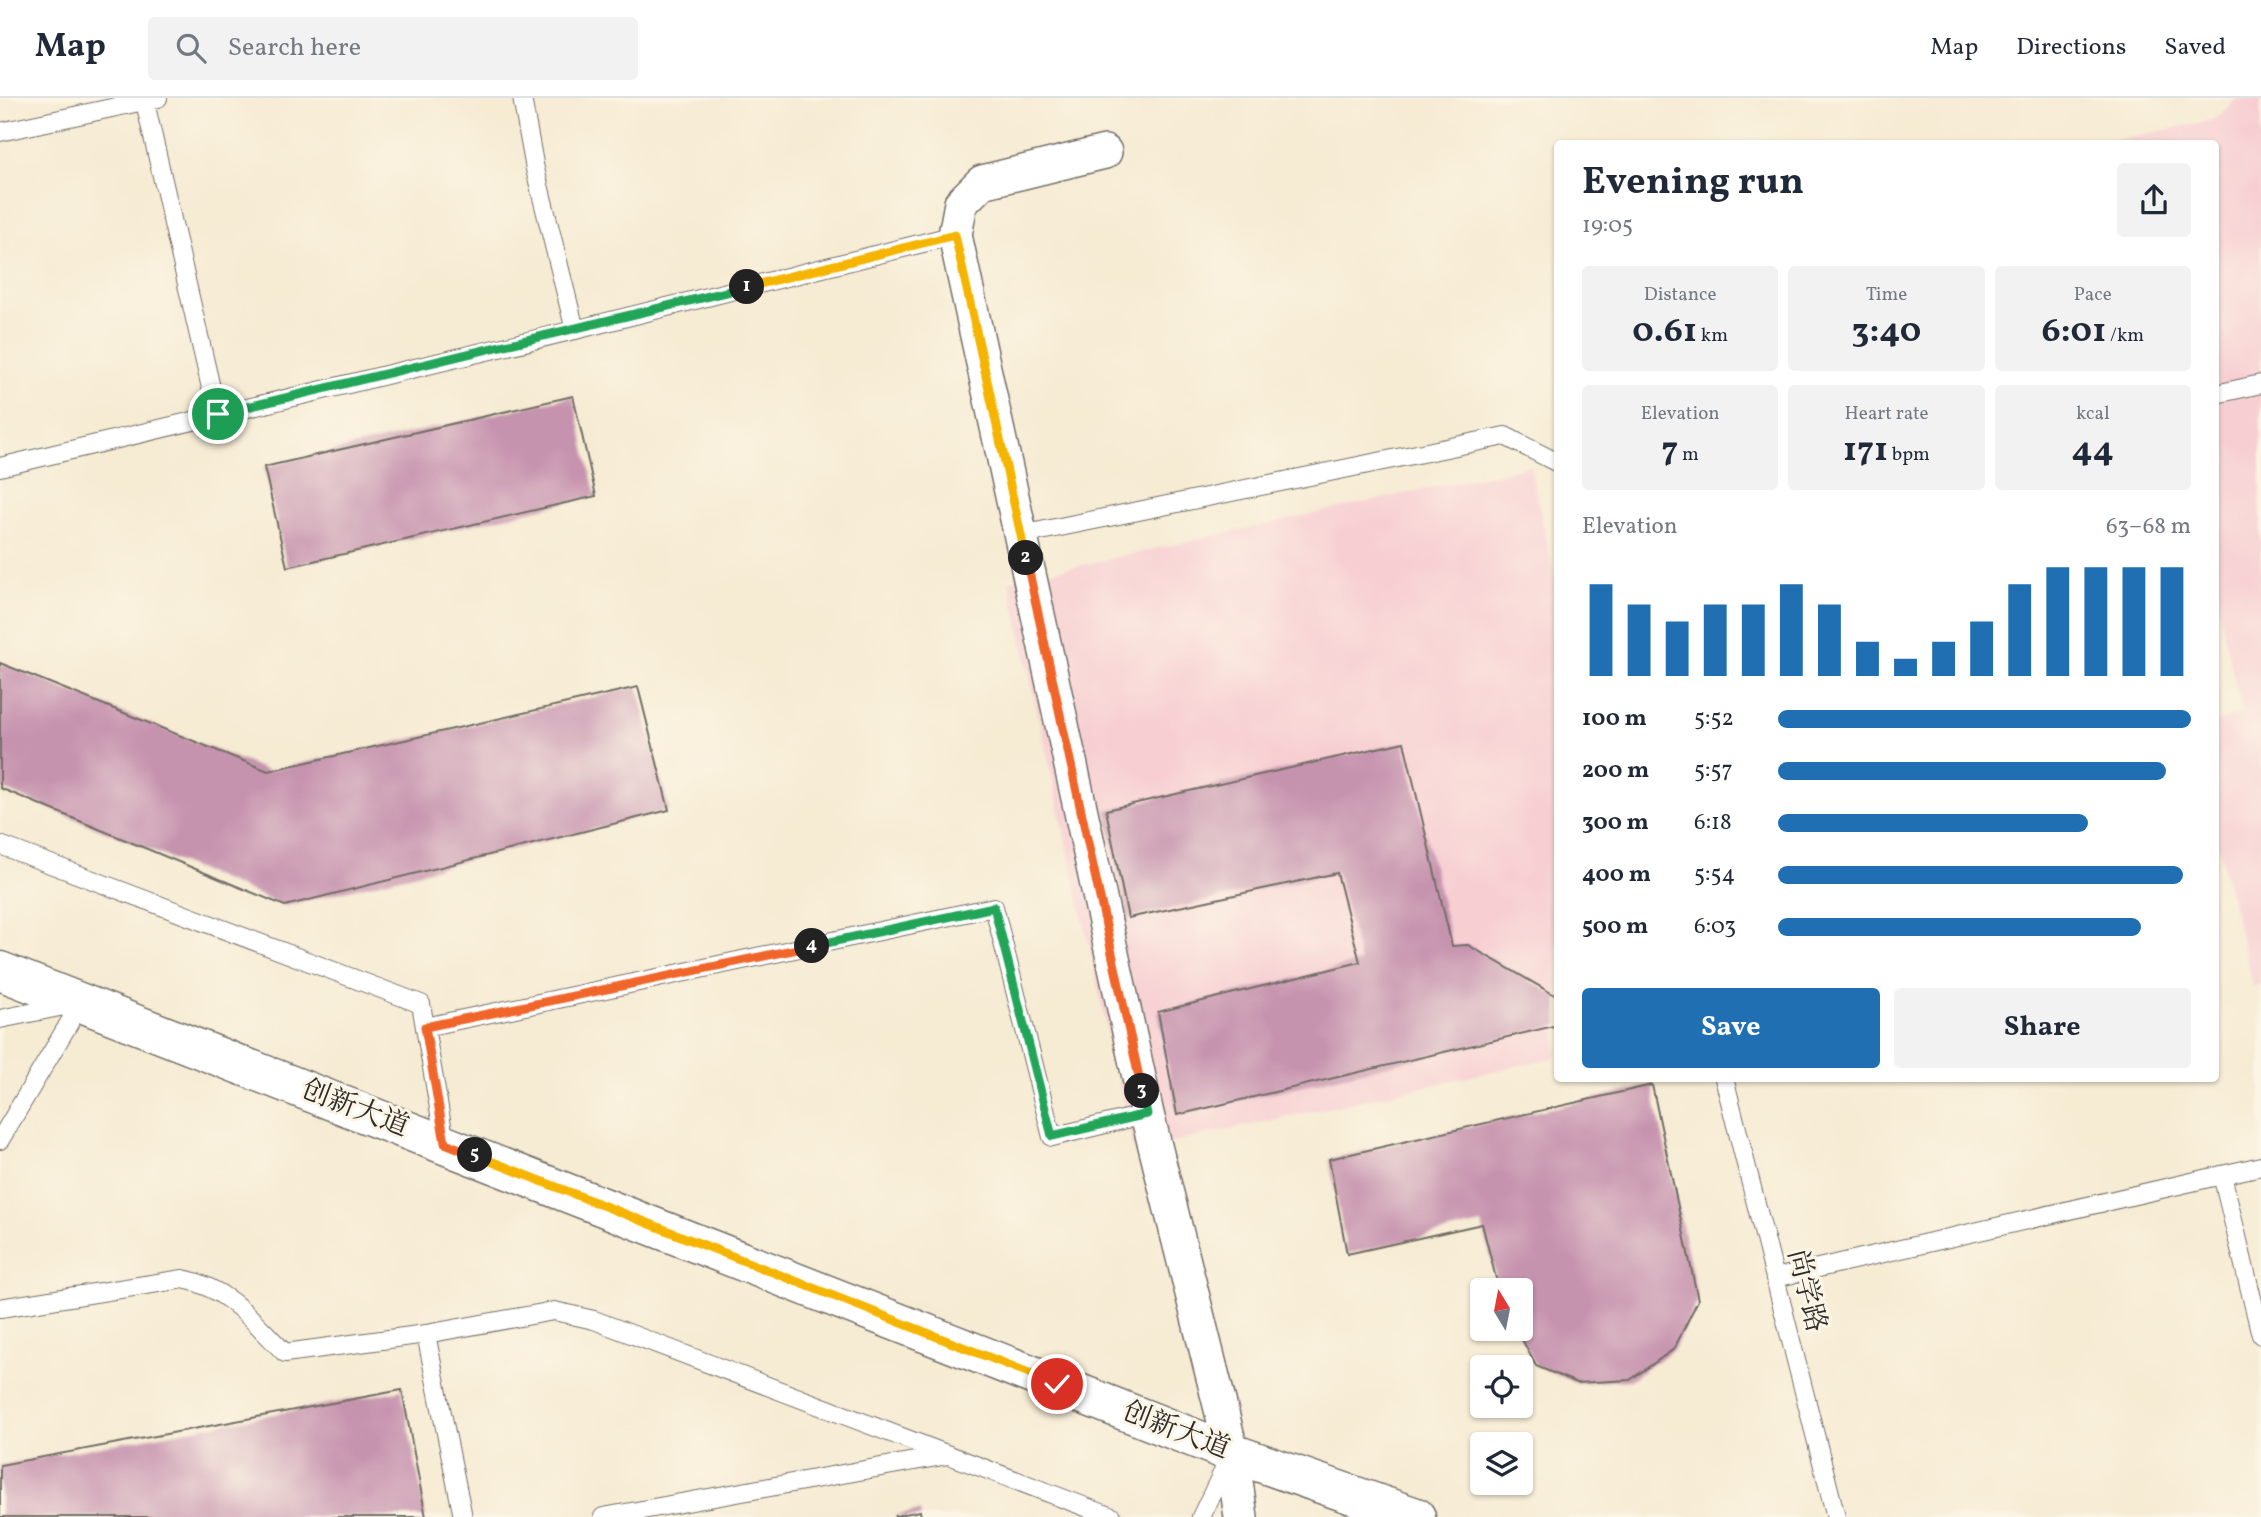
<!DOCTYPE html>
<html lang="en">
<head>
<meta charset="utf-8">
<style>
  :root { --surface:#fff; --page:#f2f2f3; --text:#1f2937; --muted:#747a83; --line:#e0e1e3; --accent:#1f6fb2 }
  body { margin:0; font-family:Vollkorn,"Noto Serif SC",serif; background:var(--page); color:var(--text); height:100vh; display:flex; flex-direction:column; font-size:26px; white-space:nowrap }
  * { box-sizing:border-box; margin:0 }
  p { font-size:23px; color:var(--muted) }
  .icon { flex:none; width:38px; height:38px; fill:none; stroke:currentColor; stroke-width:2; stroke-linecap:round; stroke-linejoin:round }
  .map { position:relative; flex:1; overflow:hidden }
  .side { position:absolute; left:1554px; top:42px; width:665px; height:942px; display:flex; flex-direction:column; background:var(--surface); border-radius:7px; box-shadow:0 2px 5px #0004 }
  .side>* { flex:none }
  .needle { width:46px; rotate:350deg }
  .tools { position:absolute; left:1470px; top:1180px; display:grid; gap:14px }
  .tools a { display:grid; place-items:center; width:63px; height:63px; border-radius:7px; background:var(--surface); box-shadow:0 2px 5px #0004; font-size:35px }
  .pin { position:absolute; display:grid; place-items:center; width:60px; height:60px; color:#fff; margin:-30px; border:4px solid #fff; border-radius:50%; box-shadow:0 2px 7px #0007 }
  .km { position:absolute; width:35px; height:35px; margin:-18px; border-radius:50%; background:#222; color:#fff; font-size:19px; line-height:35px; text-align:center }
  .round { display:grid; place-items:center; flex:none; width:74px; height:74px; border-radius:7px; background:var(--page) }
  .headline { display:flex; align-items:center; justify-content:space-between; height:119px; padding:0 28px }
  h1 { font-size:38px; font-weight:700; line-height:52px }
  .metrics { display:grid; grid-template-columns:repeat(3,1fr); gap:10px; height:119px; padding:7px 28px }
  .metrics div { display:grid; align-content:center; border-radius:7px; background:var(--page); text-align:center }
  .metrics b { font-size:35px; font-weight:700 }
  .metrics small { font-size:19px; font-weight:400 }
  .metrics p { font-size:19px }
  .chart { height:196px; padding:14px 28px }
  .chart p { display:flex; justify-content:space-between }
  .chart svg { width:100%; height:126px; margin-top:7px; stroke:var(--accent); stroke-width:6 }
  .primary-button { display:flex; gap:14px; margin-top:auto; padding:14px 28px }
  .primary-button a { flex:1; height:80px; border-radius:7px; background:var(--accent); color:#fff; font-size:28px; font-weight:700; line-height:80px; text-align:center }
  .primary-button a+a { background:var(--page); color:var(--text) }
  ul { padding:0 28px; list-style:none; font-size:23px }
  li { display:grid; grid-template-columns:112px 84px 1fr; align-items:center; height:52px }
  li i { height:18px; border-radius:9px; background:var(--accent) }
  header { display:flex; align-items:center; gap:42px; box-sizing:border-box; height:98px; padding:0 35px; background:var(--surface); border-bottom:2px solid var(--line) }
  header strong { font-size:33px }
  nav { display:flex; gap:38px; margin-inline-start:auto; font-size:24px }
  .search { width:490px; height:63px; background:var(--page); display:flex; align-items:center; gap:18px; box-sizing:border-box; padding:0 24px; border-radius:7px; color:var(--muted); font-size:26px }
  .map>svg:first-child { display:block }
  .built { fill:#f7cfd3 }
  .building { fill:#c693ae }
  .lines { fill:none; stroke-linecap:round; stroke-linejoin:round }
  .service-casing { stroke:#726e66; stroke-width:20 }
  .minor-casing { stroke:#726e66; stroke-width:36 }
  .tertiary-casing { stroke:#726e66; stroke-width:41 }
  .service { stroke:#fff; stroke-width:18 }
  .minor { stroke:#fff; stroke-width:33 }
  .tertiary { stroke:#fff; stroke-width:38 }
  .split-1-casing { stroke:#fff; stroke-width:14 }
  .split-2-casing { stroke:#fff; stroke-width:14 }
  .split-3-casing { stroke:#fff; stroke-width:14 }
  .split-4-casing { stroke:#fff; stroke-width:14 }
  .split-5-casing { stroke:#fff; stroke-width:14 }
  .split-6-casing { stroke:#fff; stroke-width:14 }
  .split-1 { stroke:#22a559; stroke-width:9 }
  .split-2 { stroke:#f5b400; stroke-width:9 }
  .split-3 { stroke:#f0652b; stroke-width:9 }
  .split-4 { stroke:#22a559; stroke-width:9 }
  .split-5 { stroke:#f0652b; stroke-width:9 }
  .split-6 { stroke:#f5b400; stroke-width:9 }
  .labels { text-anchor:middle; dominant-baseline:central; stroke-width:6; stroke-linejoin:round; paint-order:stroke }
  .street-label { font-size:28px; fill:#2b2b2b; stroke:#fcf5e5 }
</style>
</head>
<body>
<header>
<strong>Map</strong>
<div class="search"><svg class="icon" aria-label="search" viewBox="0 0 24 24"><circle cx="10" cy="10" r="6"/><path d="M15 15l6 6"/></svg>Search here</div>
<nav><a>Map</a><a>Directions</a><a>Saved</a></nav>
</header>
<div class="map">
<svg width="2261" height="1419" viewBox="0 0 2261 1419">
  <rect width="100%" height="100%" fill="#fcf5e5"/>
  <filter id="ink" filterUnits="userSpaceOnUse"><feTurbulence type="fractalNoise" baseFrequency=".0143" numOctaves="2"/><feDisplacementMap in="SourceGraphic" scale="14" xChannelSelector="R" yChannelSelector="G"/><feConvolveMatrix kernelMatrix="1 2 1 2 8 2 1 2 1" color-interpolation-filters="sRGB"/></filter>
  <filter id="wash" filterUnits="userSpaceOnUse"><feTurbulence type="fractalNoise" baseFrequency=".00686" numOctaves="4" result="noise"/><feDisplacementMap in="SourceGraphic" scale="28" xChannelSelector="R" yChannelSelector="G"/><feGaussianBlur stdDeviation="1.57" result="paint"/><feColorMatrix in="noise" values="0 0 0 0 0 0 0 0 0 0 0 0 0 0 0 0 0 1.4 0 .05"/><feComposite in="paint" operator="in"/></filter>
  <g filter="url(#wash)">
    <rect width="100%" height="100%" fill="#f6ebd3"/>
    <g class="built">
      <polygon points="2238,0 2261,0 2261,887 2253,889 2216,739 2216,624 2242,615 2216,501 2216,46 2096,46 2213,22"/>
      <polygon points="1530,368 1558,493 1557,959 1134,1053 1009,483"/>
    </g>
    <g id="blocks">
      <g class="building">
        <polygon points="573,298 596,398 287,469 264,369"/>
        <polygon points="0,565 268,673 638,589 669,712 285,808 0,690"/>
        <polygon points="1404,644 1452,848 1468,847 1558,899 1558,927 1177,1017 1158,914 1360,864 1337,775 1128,820 1106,712"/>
        <polygon points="1652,987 1698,1202 1674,1251 1630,1282 1577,1285 1536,1268 1516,1230 1521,1230 1521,1192 1499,1192 1482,1126 1347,1156 1329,1061"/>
        <polygon points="402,1292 426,1419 0,1419 0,1367"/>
        <polygon points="920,1413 921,1419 895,1419 895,1418"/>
      </g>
    </g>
  </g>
  <g filter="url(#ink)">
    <use href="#blocks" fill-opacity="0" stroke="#726e66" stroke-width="2"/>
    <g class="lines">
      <defs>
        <g id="service">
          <polyline points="144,0 217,316"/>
          <polyline points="522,0 535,71 575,232"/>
          <polyline points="0,34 158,0"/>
          <polyline points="2216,296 2261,286"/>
          <polyline points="0,369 575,232 955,137"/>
          <polyline points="1021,437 1505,338 1558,365"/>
          <polyline points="0,747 421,906 445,1045"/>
          <polyline points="0,921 69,907"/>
          <polyline points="425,929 994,809 1052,1039 1147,1016"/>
          <polyline points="1724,980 1836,1419"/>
          <polyline points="0,1042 81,905"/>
          <polyline points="2222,1077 2261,1237"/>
          <polyline points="1775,1180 2261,1068"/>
          <path d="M0,1210L183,1181C227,1189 255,1225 285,1255L426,1236L554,1213L594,1222L1112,1419"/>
          <polyline points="426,1236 463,1419"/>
          <polyline points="603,1419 948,1357"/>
          <polyline points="1201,1419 1229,1361"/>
        </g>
        <polyline id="minor" points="1105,54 982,84 961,105 955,137 1147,1016 1232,1355 1241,1419"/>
        <polyline id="tertiary" points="0,873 1232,1355 1416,1419"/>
      </defs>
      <use href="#service" class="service-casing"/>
      <use href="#minor" class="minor-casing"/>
      <use href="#tertiary" class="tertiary-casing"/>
      <use href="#service" class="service"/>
      <use href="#minor" class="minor"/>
      <use href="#tertiary" class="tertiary"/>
    </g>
  </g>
  <g class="lines" filter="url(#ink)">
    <defs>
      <polyline id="split-1" points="218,316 747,189"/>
      <polyline id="split-2" points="747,189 955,137 1026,460"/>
      <polyline id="split-3" points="1026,460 1142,993"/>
      <polyline id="split-4" points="812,848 994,809 1052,1038 1147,1016 1142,993"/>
      <polyline id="split-5" points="475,1057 445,1045 425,929 812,848"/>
      <polyline id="split-6" points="475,1057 1057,1286"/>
    </defs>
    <use href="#split-1" class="split-1-casing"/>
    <use href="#split-2" class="split-2-casing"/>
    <use href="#split-3" class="split-3-casing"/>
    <use href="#split-4" class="split-4-casing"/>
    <use href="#split-5" class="split-5-casing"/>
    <use href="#split-6" class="split-6-casing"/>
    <use href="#split-1" class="split-1"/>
    <use href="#split-2" class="split-2"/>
    <use href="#split-3" class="split-3"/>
    <use href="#split-4" class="split-4"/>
    <use href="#split-5" class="split-5"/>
    <use href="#split-6" class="split-6"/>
  </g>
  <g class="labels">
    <g class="street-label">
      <text transform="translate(355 1011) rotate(21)">创新大道</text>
      <text transform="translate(1806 1193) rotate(76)">尚学路</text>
      <text transform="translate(1176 1333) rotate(21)">创新大道</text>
    </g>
  </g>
</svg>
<div class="tools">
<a><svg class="needle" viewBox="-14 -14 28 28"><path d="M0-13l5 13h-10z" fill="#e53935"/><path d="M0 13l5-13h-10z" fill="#747a83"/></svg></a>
<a><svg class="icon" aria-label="locate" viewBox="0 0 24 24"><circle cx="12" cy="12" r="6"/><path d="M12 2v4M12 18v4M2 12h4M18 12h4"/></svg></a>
<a><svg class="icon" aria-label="layers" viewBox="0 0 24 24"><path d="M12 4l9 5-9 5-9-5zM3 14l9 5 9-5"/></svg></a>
</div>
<div class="pin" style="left:218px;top:316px;background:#1e9e55"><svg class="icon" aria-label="arrive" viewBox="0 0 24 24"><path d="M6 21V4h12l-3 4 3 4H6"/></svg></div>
<div class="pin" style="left:1057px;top:1286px;background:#d93025"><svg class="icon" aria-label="check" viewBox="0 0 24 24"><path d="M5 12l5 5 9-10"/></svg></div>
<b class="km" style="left:747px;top:189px">1</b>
<b class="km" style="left:1026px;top:460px">2</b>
<b class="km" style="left:1142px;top:993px">3</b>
<b class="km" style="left:812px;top:848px">4</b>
<b class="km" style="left:475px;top:1057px">5</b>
<section class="side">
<div class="headline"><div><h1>Evening run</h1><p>19:05</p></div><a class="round"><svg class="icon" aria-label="share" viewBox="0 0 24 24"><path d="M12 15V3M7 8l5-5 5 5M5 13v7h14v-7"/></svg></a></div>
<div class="metrics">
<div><p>Distance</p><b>0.61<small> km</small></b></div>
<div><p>Time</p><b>3:40</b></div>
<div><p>Pace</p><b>6:01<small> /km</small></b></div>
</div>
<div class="metrics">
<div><p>Elevation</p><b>7<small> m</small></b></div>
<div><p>Heart rate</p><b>171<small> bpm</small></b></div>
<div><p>kcal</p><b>44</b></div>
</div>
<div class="chart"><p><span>Elevation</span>63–68 m</p>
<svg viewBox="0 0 160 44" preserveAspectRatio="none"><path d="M5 44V12M15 44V19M25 44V25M35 44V19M45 44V19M55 44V12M65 44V19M75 44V32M85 44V38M95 44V32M105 44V25M115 44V12M125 44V6M135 44V6M145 44V6M155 44V6"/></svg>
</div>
<ul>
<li><b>100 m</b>5:52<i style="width:100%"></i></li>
<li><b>200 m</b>5:57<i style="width:94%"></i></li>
<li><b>300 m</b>6:18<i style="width:75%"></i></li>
<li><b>400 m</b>5:54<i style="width:98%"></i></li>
<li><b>500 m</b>6:03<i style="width:88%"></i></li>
</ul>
<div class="primary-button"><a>Save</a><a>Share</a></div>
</section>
</div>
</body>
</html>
